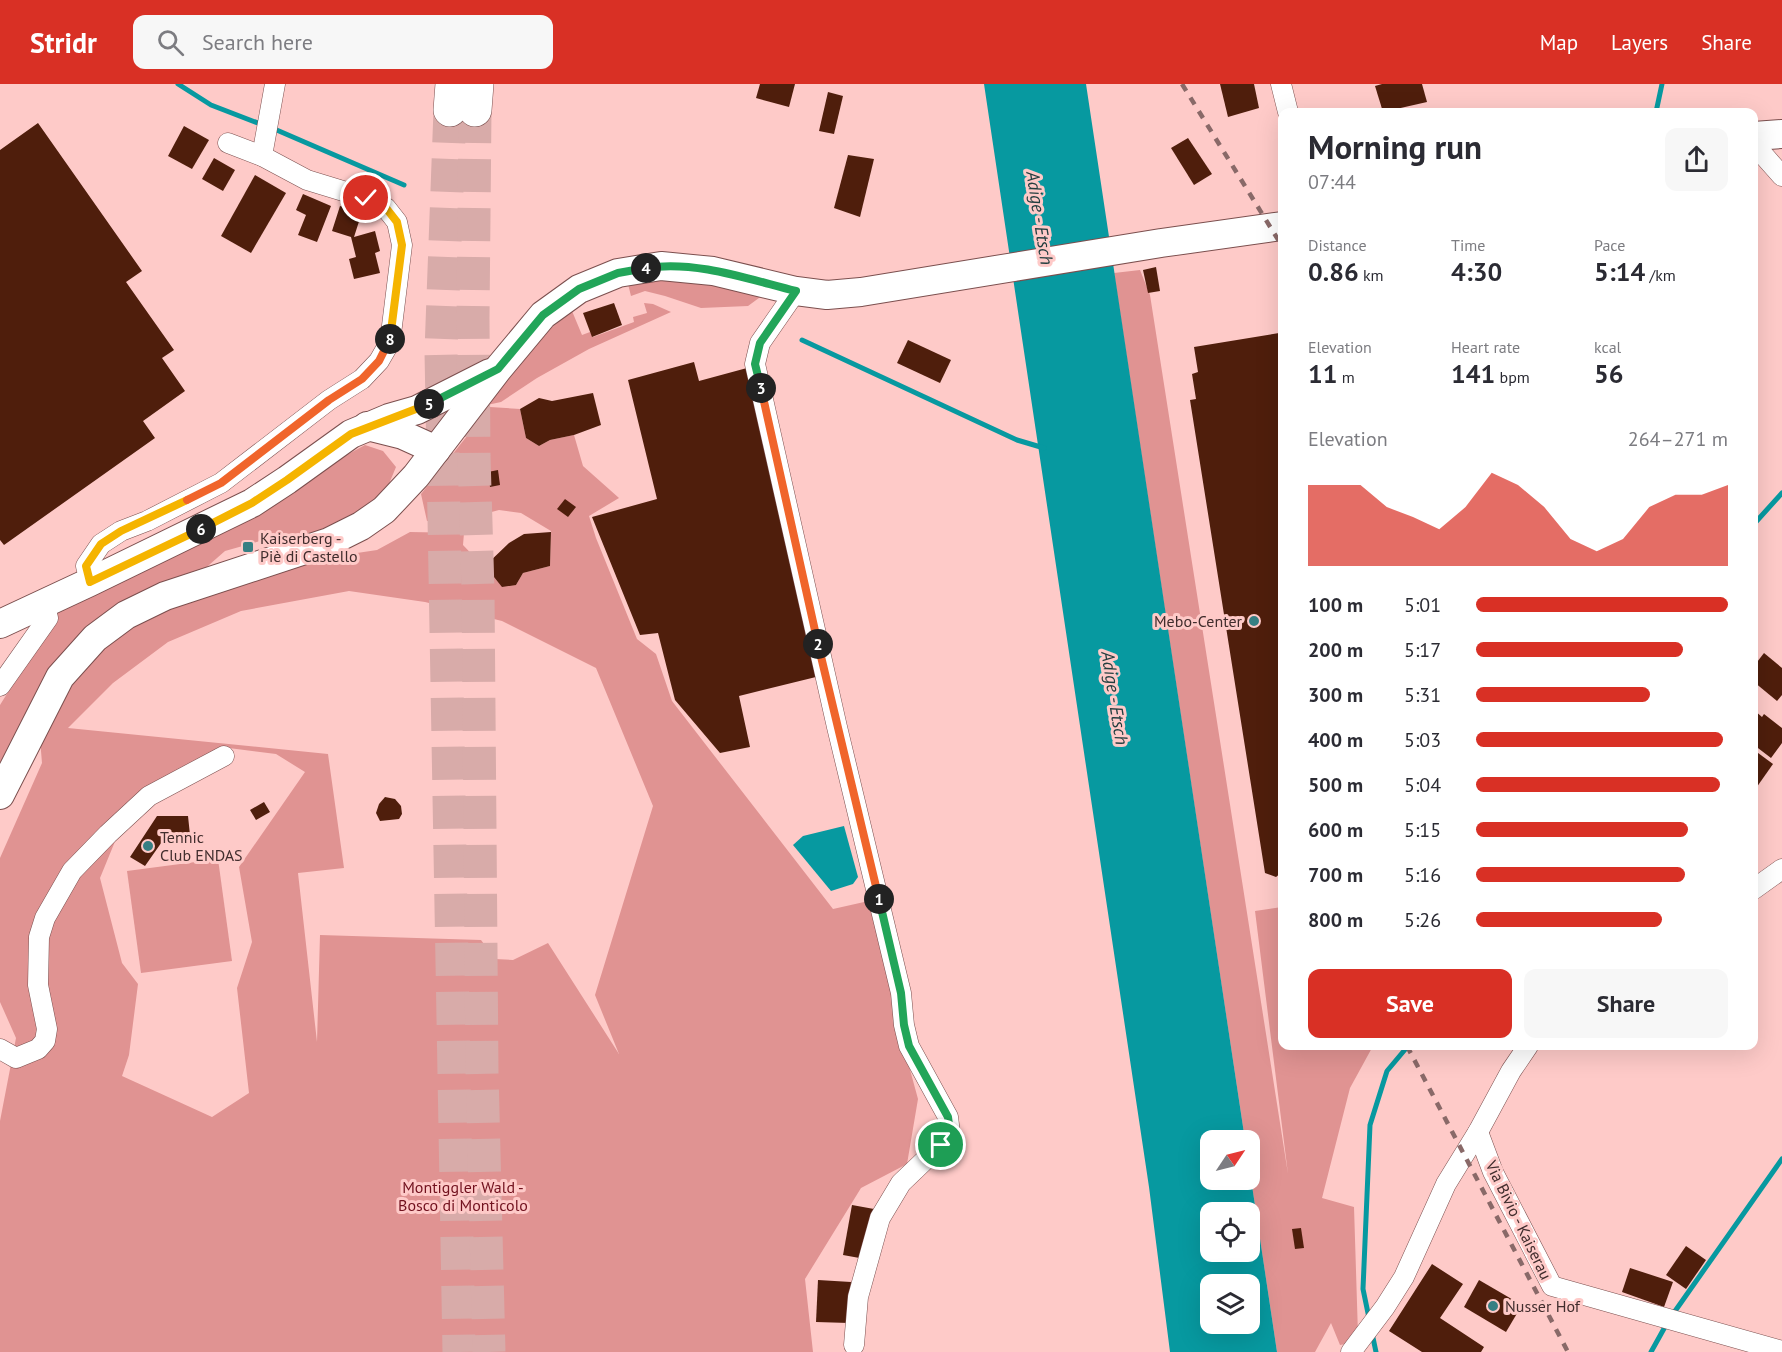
<!DOCTYPE html>
<html lang="en">
<head>
<meta charset="utf-8">
<style>
  :root { --surface:#fff; --page:#f7f7f7; --text:#2b2b33; --muted:#7c7c81; --accent:#d93025 }
  body { margin:0; font-family:"PT Sans",sans-serif; background:var(--page); color:var(--text); height:100vh; display:flex; flex-direction:column; font-size:22px; white-space:nowrap }
  * { box-sizing:border-box; margin:0 }
  p { font-size:20px; color:var(--muted) }
  .icon { flex:none; width:33px; height:33px; fill:none; stroke:currentColor; stroke-width:2; stroke-linecap:round; stroke-linejoin:round }
  .map { position:relative; flex:1; overflow:hidden }
  .panel { position:absolute; left:1278px; top:24px; width:480px; height:942px; display:flex; flex-direction:column; background:var(--surface); border-radius:12px; box-shadow:0 6px 24px #0002 }
  .panel>* { flex:none }
  .needle { width:39px; rotate:55deg }
  .tools { position:absolute; left:1200px; top:1046px; display:grid; gap:12px }
  .tools a { display:grid; place-items:center; width:60px; height:60px; border-radius:12px; background:var(--surface); box-shadow:0 6px 24px #0002; font-size:30px }
  .pin { position:absolute; display:grid; place-items:center; width:51px; height:51px; color:#fff; margin:-26px; border:3px solid #fff; border-radius:50%; box-shadow:0 2px 6px #0007 }
  .km { position:absolute; width:30px; height:30px; margin:-15px; border-radius:50%; background:#222; color:#fff; font-size:16px; line-height:30px; text-align:center }
  .round { display:grid; place-items:center; flex:none; width:63px; height:63px; border-radius:12px; background:var(--page) }
  .summary { display:flex; align-items:center; justify-content:space-between; height:102px; padding:0 30px }
  h1 { font-size:33px; font-weight:700; line-height:45px }
  .stats { display:grid; grid-template-columns:repeat(3,1fr); gap:9px; height:102px; padding:6px 30px }
  .stats div { display:grid; align-content:center }
  .stats b { font-size:26px; font-weight:700 }
  .stats small { font-size:16px; font-weight:400 }
  .stats p { font-size:16px }
  .chart { height:168px; padding:12px 30px }
  .chart p { display:flex; justify-content:space-between }
  .chart svg { width:100%; height:108px; margin-top:6px; fill:var(--accent); opacity:.7 }
  .primary-button { display:flex; gap:12px; margin-top:auto; padding:12px 30px }
  .primary-button a { flex:1; height:69px; border-radius:12px; background:var(--accent); color:#fff; font-size:24px; font-weight:700; line-height:69px; text-align:center }
  .primary-button a+a { background:var(--page); color:var(--text) }
  ul { padding:0 30px; list-style:none; font-size:20px }
  li { display:grid; grid-template-columns:96px 72px 1fr; align-items:center; height:45px }
  li i { height:15px; border-radius:8px; background:var(--accent) }
  header { display:flex; align-items:center; gap:36px; box-sizing:border-box; height:84px; padding:0 30px; background:var(--accent); color:#fff }
  header strong { font-size:28px }
  nav { display:flex; gap:33px; margin-inline-start:auto; font-size:21px }
  .search { width:420px; height:54px; background:var(--page); display:flex; align-items:center; gap:15px; box-sizing:border-box; padding:0 21px; border-radius:12px; color:var(--muted); font-size:22px }
  .map>svg:first-child { display:block }
  .green { fill:#e09392; fill-rule:evenodd }
  .water { fill:#0799a0; fill-rule:evenodd }
  .lines { fill:none; stroke-linecap:round; stroke-linejoin:round }
  .stream { stroke:#0799a0; stroke-width:5 }
  .building { fill:#4f1e0c }
  .highway-tunnel { stroke:#d8aba9; stroke-width:33; stroke-dasharray:33 16; stroke-linecap:butt }
  .street-casing { stroke:#7b4f4e; stroke-width:21 }
  .secondary-casing { stroke:#7b4f4e; stroke-width:30 }
  .highway-casing { stroke:#7b4f4e; stroke-width:34 }
  .street { stroke:#fff; stroke-width:20 }
  .secondary { stroke:#fff; stroke-width:28 }
  .highway { stroke:#fff; stroke-width:33 }
  .rail { stroke:#896968; stroke-width:4.5; stroke-dasharray:8 8; stroke-linecap:butt }
  .split-1-casing { stroke:#fff; stroke-width:12 }
  .split-2-casing { stroke:#fff; stroke-width:12 }
  .split-3-casing { stroke:#fff; stroke-width:12 }
  .split-4-casing { stroke:#fff; stroke-width:12 }
  .split-5-casing { stroke:#fff; stroke-width:12 }
  .split-6-casing { stroke:#fff; stroke-width:12 }
  .split-7-casing { stroke:#fff; stroke-width:12 }
  .split-8-casing { stroke:#fff; stroke-width:12 }
  .split-9-casing { stroke:#fff; stroke-width:12 }
  .split-1 { stroke:#22a559; stroke-width:8 }
  .split-2 { stroke:#f0652b; stroke-width:8 }
  .split-3 { stroke:#f0652b; stroke-width:8 }
  .split-4 { stroke:#22a559; stroke-width:8 }
  .split-5 { stroke:#22a559; stroke-width:8 }
  .split-6 { stroke:#f5b400; stroke-width:8 }
  .split-7 { stroke:#f5b400; stroke-width:8 }
  .split-8 { stroke:#f0652b; stroke-width:8 }
  .split-9 { stroke:#f5b400; stroke-width:8 }
  .poi-dot { fill:#367f83; stroke:#fecac8; stroke-width:2 }
  .labels { text-anchor:middle; dominant-baseline:central; stroke-width:6; stroke-linejoin:round; paint-order:stroke }
  .poi-label { font-size:16px; fill:#412d2d; stroke:#fecac8; text-anchor:start }
  .park-label { font-size:16px; fill:#71111e; stroke:#fecac8 }
  .street-label { font-size:16px; fill:#412d2d; stroke:#fecac8 }
  .water-label { font-size:18px; font-style:italic; fill:#233e3f; stroke:#fecac8 }
</style>
</head>
<body>
<header>
<strong>Stridr</strong>
<div class="search"><svg class="icon" aria-label="search" viewBox="0 0 24 24"><circle cx="10" cy="10" r="6"/><path d="M15 15l6 6"/></svg>Search here</div>
<nav><a>Map</a><a>Layers</a><a>Share</a></nav>
</header>
<div class="map">
<svg width="1782" height="1268" viewBox="0 0 1782 1268">
  <rect width="100%" height="100%" fill="#fecac8"/>
  <g class="green">
    <polygon points="1140,186 1150,211 1288,1090 1255,827 1282,823 1282,962 1373,962 1350,1004 1322,1114 1354,1123 1358,1251 1350,1259 1340,1261 1331,1239 1315,1268 1277,1268 1250,1088 1250,1056 1245,1056 1114,189"/>
    <polygon points="678,194 763,211 748,222 701,224 665,212 645,207 631,212 628,200"/>
    <polygon points="644,219 653,220 671,228 589,265 537,294 501,318 487,321 545,249 572,227 582,251 590,248 593,253 634,238 633,233 647,229"/>
    <path d="M490,323L520,325L526,354L539,362L550,356L574,351L583,382L619,414L589,432L596,454L637,555L656,570L672,617L833,825L873,816L903,960L918,1015L907,1080L861,1104L805,1195L813,1268H0V1037L16,954L0,918V774L42,679L40,655L74,597L103,562L136,531L284,480L377,466L410,448L464,449L463,461L502,502L516,501L523,489L550,482L551,447L521,429L499,426L458,437H427L421,410ZM349,507L425,518L502,537L596,584L653,722L595,911L619,970L548,859L513,876L495,875L481,856L320,851L317,958L298,789L344,784L328,670L68,644L113,599L168,558L241,527ZM221,663L276,670L305,688L239,783L252,858L237,904L249,1009L212,1033L122,992L129,971L138,900L122,879L100,794L123,738L187,681Z"/>
    <polygon points="365,361 383,367 396,383 386,407 350,437 297,457 281,451 225,467 201,488 135,516 0,689 0,621 58,528"/>
    <polygon points="218,775 232,877 141,889 127,787"/>
  </g>
  <g class="water">
    <path d="M984,0H1086L1245,1056H1210V1095H1250V1088L1277,1268H1170L1149,1103ZM1210,1128H1250V1167H1210ZM1210,1200H1250V1239H1210Z"/>
    <polygon points="844,742 858,793 853,800 831,807 793,761 803,752"/>
  </g>
  <g class="lines">
    <g class="stream">
      <polyline points="178,0 211,21 263,41"/>
      <polyline points="1656,28 1662,0"/>
      <polyline points="272,44 404,101"/>
      <polyline points="802,256 1017,356 1044,364"/>
      <polyline points="1754,440 1782,409"/>
      <polyline points="1673,1230 1782,1075"/>
      <polyline points="1369,1234 1363,1205 1370,1041 1387,987 1408,962"/>
      <polyline points="1372,1249 1376,1268"/>
      <polyline points="1651,1268 1666,1241"/>
    </g>
  </g>
  <g class="building">
    <polygon points="760,0 795,0 789,23 756,14"/>
    <polygon points="1220,0 1254,0 1259,24 1228,33"/>
    <polygon points="1382,0 1422,0 1427,18 1383,28 1375,2"/>
    <polygon points="828,8 843,12 834,50 819,47"/>
    <polygon points="38,39 142,187 126,198 174,266 162,274 185,307 143,337 155,354 4,461 0,456 0,66"/>
    <polygon points="184,42 209,56 192,85 168,72"/>
    <polygon points="1188,54 1212,90 1194,101 1171,64"/>
    <polygon points="848,71 874,75 860,133 834,124"/>
    <polygon points="214,74 235,86 223,107 202,95"/>
    <polygon points="255,91 286,109 251,169 221,152"/>
    <polygon points="303,110 331,122 317,158 298,151 306,131 296,126"/>
    <polygon points="340,122 362,128 354,153 375,147 380,167 375,169 380,189 354,195 349,175 356,173 351,153 332,147"/>
    <polygon points="1156,183 1160,207 1148,209 1143,186"/>
    <polygon points="614,219 622,241 592,253 583,229"/>
    <polygon points="1279,249 1282,275 1282,758 1280,759 1282,788 1276,793 1265,789 1190,316 1196,315 1192,290 1198,288 1194,263"/>
    <polygon points="908,256 951,276 940,299 897,279"/>
    <polygon points="694,278 699,297 747,284 820,592 739,612 750,663 720,669 675,616 658,549 640,551 592,433 657,415 628,296"/>
    <polygon points="593,309 601,341 574,351 550,356 539,362 526,354 520,325 539,314 552,317"/>
    <polygon points="498,386 500,401 490,403 488,388"/>
    <polygon points="565,415 576,423 568,433 557,425"/>
    <polygon points="551,448 550,482 523,489 516,501 502,503 485,482 509,459 524,450"/>
    <polygon points="1764,569 1782,584 1782,611 1777,617 1754,598 1754,582"/>
    <polygon points="1754,626 1762,633 1764,630 1782,644 1782,659 1771,674 1754,661"/>
    <polygon points="1754,666 1773,680 1754,707"/>
    <polygon points="385,713 395,715 401,722 402,730 399,735 380,737 376,729 379,720"/>
    <polygon points="264,718 270,728 256,736 250,726"/>
    <polygon points="157,732 188,732 190,751 166,752 145,782 130,773"/>
    <polygon points="852,1121 874,1125 865,1175 843,1171"/>
    <polygon points="1301,1144 1304,1164 1295,1165 1292,1145"/>
    <polygon points="1686,1162 1706,1176 1686,1205 1666,1191"/>
    <polygon points="1432,1180 1463,1200 1440,1234 1484,1263 1481,1268 1422,1268 1389,1247"/>
    <polygon points="1630,1184 1673,1198 1664,1223 1622,1208"/>
    <polygon points="818,1196 851,1198 849,1239 816,1238"/>
    <polygon points="1479,1196 1522,1221 1506,1248 1464,1223"/>
  </g>
  <g class="lines">
    <g class="highway-tunnel">
      <polyline points="450,26 441,267 459,1268"/>
      <polyline points="475,26 473,234 474,372 478,507 482,988 489,1268"/>
    </g>
    <defs>
      <g id="street">
        <polyline points="1281,0 1288,28"/>
        <polyline points="1756,52 1759,66 1782,92"/>
        <polyline points="262,72 275,0"/>
        <polyline points="796,207 760,259 755,280 837,643 901,909 904,941 909,962 948,1033 950,1049 941,1061"/>
        <polyline points="90,498 86,482 101,460 121,447 147,437 221,399 329,316 362,295 379,277 390,258 402,161 397,138 386,124 366,114 307,96 262,72 228,59"/>
        <polyline points="0,602 48,534 44,519"/>
        <polyline points="1754,805 1782,785"/>
        <polyline points="0,965 16,974 38,965 45,957 47,945 38,901 39,853 45,834 72,787 108,750 149,712 224,672"/>
        <polyline points="1478,1048 1493,1088 1552,1202 1782,1267"/>
        <polyline points="854,1261 858,1213 880,1134 901,1099 924,1077"/>
        <polyline points="1351,1268 1385,1223 1404,1193 1446,1100 1478,1048 1511,987 1528,962"/>
      </g>
      <g id="secondary">
        <polyline points="1754,52 1782,50"/>
        <polyline points="367,342 403,351 436,366"/>
        <polyline points="0,540 90,498 252,419 287,396 351,350 389,334 417,326 490,289"/>
        <polyline points="0,711 60,593 95,554 126,531 165,512 329,458 361,442 384,426 416,392 498,285 543,231 579,205 618,189 661,182 713,187 796,207 827,211 861,208 1161,159 1282,142"/>
      </g>
      <g id="highway">
        <polyline points="450,26 452,0"/>
        <polyline points="475,26 477,0"/>
      </g>
    </defs>
    <use href="#street" class="street-casing"/>
    <use href="#secondary" class="secondary-casing"/>
    <use href="#highway" class="highway-casing"/>
    <use href="#street" class="street"/>
    <use href="#secondary" class="secondary"/>
    <use href="#highway" class="highway"/>
    <g class="rail">
      <polyline points="1182,0 1282,162"/>
      <polyline points="1407,962 1568,1268"/>
    </g>
  </g>
  <g class="lines">
    <defs>
      <polyline id="split-1" points="879,815 901,909 904,941 909,962 948,1033 950,1049 941,1061"/>
      <polyline id="split-2" points="818,560 879,815"/>
      <polyline id="split-3" points="761,304 818,560"/>
      <path id="split-4" d="M646,184C695,176 748,195 796,207L760,259L755,280L761,304"/>
      <polyline id="split-5" points="429,320 498,285 543,231 579,205 618,189 646,184"/>
      <polyline id="split-6" points="201,445 252,419 287,396 351,350 429,320"/>
      <polyline id="split-7" points="187,416 121,447 101,460 86,482 90,498 201,445"/>
      <polyline id="split-8" points="187,416 221,399 329,316 362,295 379,277 390,255"/>
      <polyline id="split-9" points="366,114 386,124 397,138 402,161 390,255"/>
    </defs>
    <use href="#split-1" class="split-1-casing"/>
    <use href="#split-2" class="split-2-casing"/>
    <use href="#split-3" class="split-3-casing"/>
    <use href="#split-4" class="split-4-casing"/>
    <use href="#split-5" class="split-5-casing"/>
    <use href="#split-6" class="split-6-casing"/>
    <use href="#split-7" class="split-7-casing"/>
    <use href="#split-8" class="split-8-casing"/>
    <use href="#split-9" class="split-9-casing"/>
    <use href="#split-1" class="split-1"/>
    <use href="#split-2" class="split-2"/>
    <use href="#split-3" class="split-3"/>
    <use href="#split-4" class="split-4"/>
    <use href="#split-5" class="split-5"/>
    <use href="#split-6" class="split-6"/>
    <use href="#split-7" class="split-7"/>
    <use href="#split-8" class="split-8"/>
    <use href="#split-9" class="split-9"/>
  </g>
  <g class="poi-dot">
    <rect x="242" y="457" width="12" height="12" rx="3"/>
    <circle cx="1254" cy="537" r="6"/>
    <circle cx="148" cy="762" r="6"/>
    <circle cx="1493" cy="1222" r="6"/>
  </g>
  <g class="labels">
    <g class="poi-label">
      <text x="260" y="454">Kaiserberg -<tspan x="260" dy="18">Piè di Castello</tspan></text>
      <text x="1242" y="537" text-anchor="end">Mebo-Center</text>
      <text x="160" y="753">Tennic<tspan x="160" dy="18">Club ENDAS</tspan></text>
      <text x="1505" y="1222">Nusser Hof</text>
    </g>
    <g class="park-label">
      <text x="463" y="1103">Montiggler Wald -<tspan x="463" dy="18">Bosco di Monticolo</tspan></text>
    </g>
    <g class="street-label">
      <text transform="translate(1519 1136) rotate(64)">Via Bivio - Kaiserau</text>
    </g>
    <g class="water-label">
      <text transform="translate(1040 134) rotate(81)">Adige - Etsch</text>
      <text transform="translate(1115 614) rotate(81)">Adige - Etsch</text>
    </g>
  </g>
</svg>
<div class="tools">
<a><svg class="needle" viewBox="-14 -14 28 28"><path d="M0-13l5 13h-10z" fill="#e53935"/><path d="M0 13l5-13h-10z" fill="#7c7c81"/></svg></a>
<a><svg class="icon" aria-label="locate" viewBox="0 0 24 24"><circle cx="12" cy="12" r="6"/><path d="M12 2v4M12 18v4M2 12h4M18 12h4"/></svg></a>
<a><svg class="icon" aria-label="layers" viewBox="0 0 24 24"><path d="M12 4l9 5-9 5-9-5zM3 14l9 5 9-5"/></svg></a>
</div>
<div class="pin" style="left:941px;top:1061px;background:#1e9e55"><svg class="icon" aria-label="arrive" viewBox="0 0 24 24"><path d="M6 21V4h12l-3 4 3 4H6"/></svg></div>
<div class="pin" style="left:366px;top:114px;background:#d93025"><svg class="icon" aria-label="check" viewBox="0 0 24 24"><path d="M5 12l5 5 9-10"/></svg></div>
<b class="km" style="left:879px;top:815px">1</b>
<b class="km" style="left:818px;top:560px">2</b>
<b class="km" style="left:761px;top:304px">3</b>
<b class="km" style="left:646px;top:184px">4</b>
<b class="km" style="left:429px;top:320px">5</b>
<b class="km" style="left:201px;top:445px">6</b>
<b class="km" style="left:390px;top:255px">8</b>
<section class="panel">
<div class="summary"><div><h1>Morning run</h1><p>07:44</p></div><a class="round"><svg class="icon" aria-label="share" viewBox="0 0 24 24"><path d="M12 15V3M7 8l5-5 5 5M5 13v7h14v-7"/></svg></a></div>
<div class="stats">
<div><p>Distance</p><b>0.86<small> km</small></b></div>
<div><p>Time</p><b>4:30</b></div>
<div><p>Pace</p><b>5:14<small> /km</small></b></div>
</div>
<div class="stats">
<div><p>Elevation</p><b>11<small> m</small></b></div>
<div><p>Heart rate</p><b>141<small> bpm</small></b></div>
<div><p>kcal</p><b>56</b></div>
</div>
<div class="chart"><p><span>Elevation</span>264–271 m</p>
<svg viewBox="0 0 160 44" preserveAspectRatio="none"><path d="M0 44V11L10 11L20 11L30 20L40 24L50 29L60 20L70 6L80 11L90 20L100 33L110 38L120 33L130 20L140 15L150 15L160 11V44z"/></svg>
</div>
<ul>
<li><b>100 m</b>5:01<i style="width:100%"></i></li>
<li><b>200 m</b>5:17<i style="width:82%"></i></li>
<li><b>300 m</b>5:31<i style="width:69%"></i></li>
<li><b>400 m</b>5:03<i style="width:98%"></i></li>
<li><b>500 m</b>5:04<i style="width:97%"></i></li>
<li><b>600 m</b>5:15<i style="width:84%"></i></li>
<li><b>700 m</b>5:16<i style="width:83%"></i></li>
<li><b>800 m</b>5:26<i style="width:74%"></i></li>
</ul>
<div class="primary-button"><a>Save</a><a>Share</a></div>
</section>
</div>
</body>
</html>
